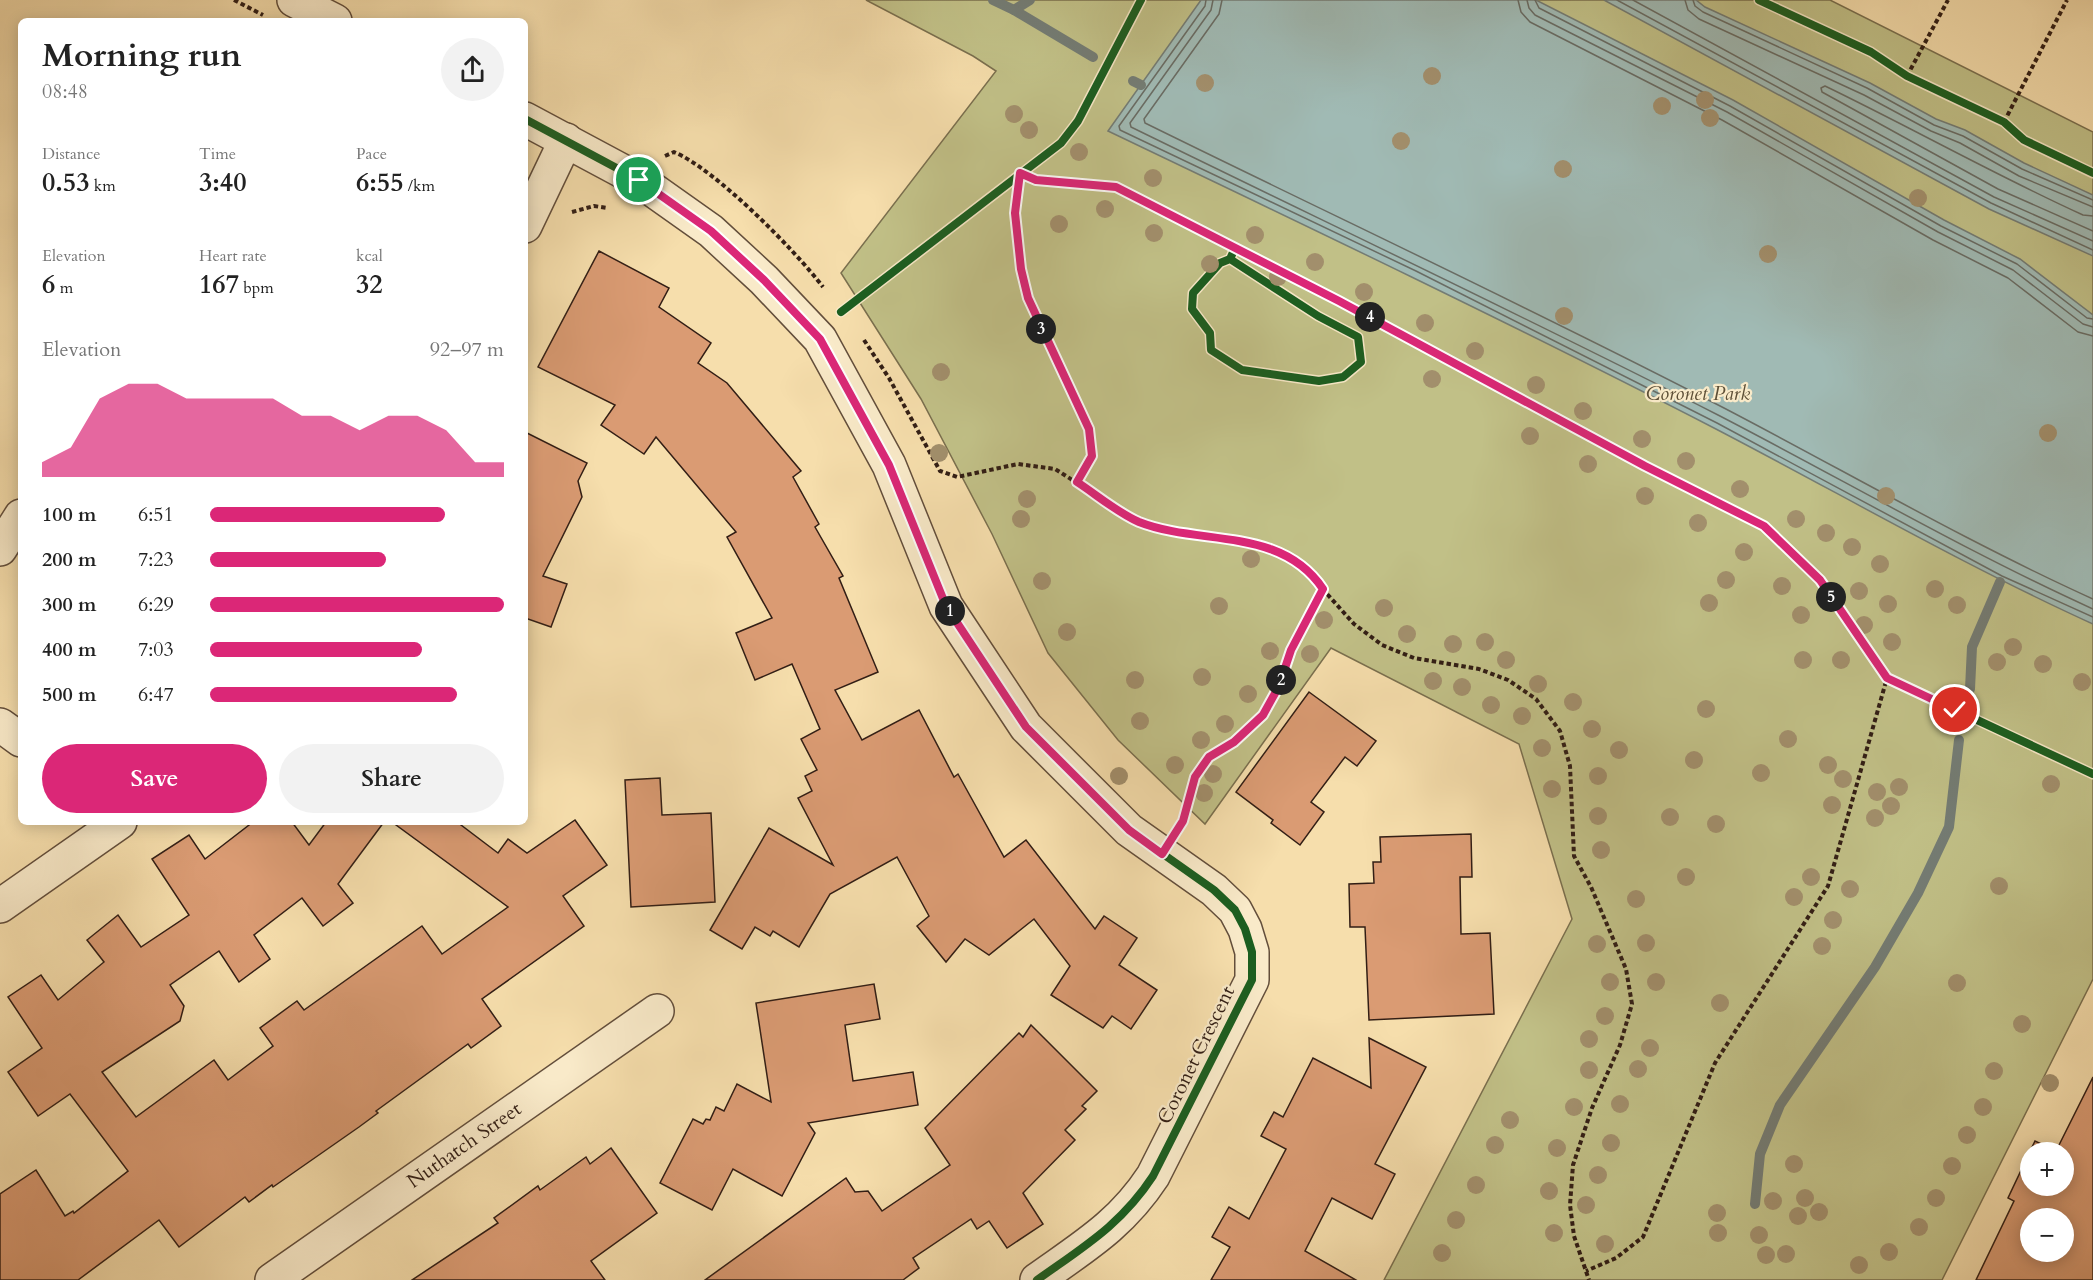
<!DOCTYPE html>
<html lang="en">
<head>
<meta charset="utf-8">
<style>
  :root { --surface:#fff; --page:#f2f2f2; --text:#222; --muted:#767676; --accent:#db2777 }
  body { margin:0; font-family:Cardo,serif; background:var(--page); color:var(--text); height:100vh; display:flex; flex-direction:column; font-size:22px; white-space:nowrap }
  * { box-sizing:border-box; margin:0 }
  p { font-size:20px; color:var(--muted) }
  .icon { flex:none; width:33px; height:33px; fill:none; stroke:currentColor; stroke-width:2; stroke-linecap:round; stroke-linejoin:round }
  .map { position:relative; flex:1; overflow:hidden }
  .panel { position:absolute; left:18px; top:18px; width:510px; height:807px; display:flex; flex-direction:column; background:var(--surface); border-radius:9px; box-shadow:0 3px 15px #0003 }
  .panel>* { flex:none }
  .tools { position:absolute; left:2020px; top:1142px; display:grid; gap:12px }
  .tools a { display:grid; place-items:center; width:54px; height:54px; border-radius:50%; background:var(--surface); box-shadow:0 3px 15px #0003; font-size:30px }
  .pin { position:absolute; display:grid; place-items:center; width:51px; height:51px; color:#fff; margin:-26px; border:3px solid #fff; border-radius:50%; box-shadow:0 2px 6px #0007 }
  .km { position:absolute; width:30px; height:30px; margin:-15px; border-radius:50%; background:#222; color:#fff; font-size:16px; line-height:30px; text-align:center }
  .round { display:grid; place-items:center; flex:none; width:63px; height:63px; border-radius:32px; background:var(--page) }
  .head { display:flex; align-items:center; justify-content:space-between; height:102px; padding:0 24px }
  h1 { font-size:33px; font-weight:800; line-height:45px }
  .figures { display:grid; grid-template-columns:repeat(3,1fr); gap:9px; height:102px; padding:6px 24px }
  .figures div { display:grid; align-content:center }
  .figures b { font-size:26px; font-weight:800 }
  .figures small { font-size:16px; font-weight:400 }
  .figures p { font-size:16px }
  .chart { height:168px; padding:12px 24px }
  .chart p { display:flex; justify-content:space-between }
  .chart svg { width:100%; height:108px; margin-top:6px; fill:var(--accent); opacity:.7 }
  .button { display:flex; gap:12px; margin-top:auto; padding:12px 24px }
  .button a { flex:1; height:69px; border-radius:36px; background:var(--accent); color:#fff; font-size:24px; font-weight:800; line-height:69px; text-align:center }
  .button a+a { background:var(--page); color:var(--text) }
  ul { padding:0 24px; list-style:none; font-size:20px }
  li { display:grid; grid-template-columns:96px 72px 1fr; align-items:center; height:45px }
  li i { height:15px; border-radius:8px; background:var(--accent) }
  .map>svg:first-child { display:block }
  .green { fill:#c1c087; stroke:#7a6f4e; stroke-width:1.5 }
  .water { fill:#a0bab4; stroke:#747c74; stroke-width:1.5 }
  .lines { fill:none; stroke-linecap:round; stroke-linejoin:round }
  .shore { stroke:#696c64; stroke-width:1.5 }
  .stream { stroke:#747c74; stroke-width:10 }
  .building { fill:#da9b73; stroke:#321e15; stroke-width:1.5; fill-rule:evenodd }
  .street-casing { stroke:#634e3b; stroke-width:36 }
  .path { stroke:#321e15; stroke-width:4; stroke-dasharray:4.5 3; stroke-linecap:butt }
  .street { stroke:#f9eac9; stroke-width:33 }
  .cycleway-casing { stroke:#f9eac9; stroke-width:11 }
  .cycleway { stroke:#1b5e20; stroke-width:8 }
  .tree { fill:#a28f6c }
  .route-casing { stroke:#fff; stroke-width:12 }
  .route { stroke:#db2777; stroke-width:8 }
  .labels { text-anchor:middle; dominant-baseline:central; stroke-width:4.5; stroke-linejoin:round; paint-order:stroke }
  .park-label { font-size:20px; font-style:italic; fill:#5d4f37; stroke:#f9eac9 }
  .street-label { font-size:20px; fill:#321e15; stroke:#f9eac9 }
</style>
</head>
<body>
<div class="map">
<svg width="2093" height="1280" viewBox="0 0 2093 1280">
  <rect width="100%" height="100%" fill="#f6deac"/>
  <filter id="stains"><feTurbulence type="fractalNoise" baseFrequency=".00333" numOctaves="4"/><feColorMatrix values="0 0 0 0 .2 0 0 0 0 .09 0 0 0 0 .02 0 0 0 .5 -.17"/></filter>
  <radialGradient id="worn" r=".72"><stop offset=".6" stop-color="#630" stop-opacity="0"/><stop offset="1" stop-color="#630" stop-opacity=".3"/></radialGradient>
  <polygon class="green" points="866,0 1830,0 2093,132 2093,979 1942,1280 1384,1280 1572,919 1519,744 1331,648 1205,824 1118,740 1048,653 992,534 921,399 841,273 996,71 973,56"/>
  <g class="water">
    <path d="M1201,0H1536L1733,100L1944,220L2020,259L2093,315V624C1963,565 1841,494 1714,428C1514,325 1311,228 1108,131Z"/>
    <polygon points="1604,0 1696,0 1705,7 1870,83 1936,119 1965,130 2024,163 2093,195 2093,256 1989,209"/>
  </g>
  <g class="lines">
    <g class="shore">
      <polyline points="1206,0 1205,6 1119,126 1120,130 1416,271 1717,423 2002,576 2093,617"/>
      <path d="M1213,0L1211,10L1130,123L1131,127C1327,223 1524,316 1718,415C1844,480 1965,551 2093,609"/>
      <path d="M1222,0L1219,14L1144,119L1145,123C1338,218 1533,309 1724,408C1847,472 1967,542 2093,599"/>
      <polyline points="1518,0 1521,12 1530,22 1722,120 1933,240 2008,278 2078,332 2093,336"/>
      <polyline points="1527,0 1529,8 1535,15 1727,112 1938,232 2013,270 2083,324 2093,327"/>
      <polyline points="1535,0 1539,8 1730,106 1941,226 2017,264 2087,318 2093,319"/>
      <polyline points="1617,0 1991,203 2093,250"/>
      <polyline points="1633,0 1994,197 2093,241"/>
      <polyline points="1685,0 1688,10 1699,19 1864,95 1931,131 1960,143 2019,176 2093,207"/>
      <polyline points="1693,0 1695,6 1703,12 1867,88 1934,125 1963,136 2022,169 2093,200"/>
      <path d="M2093,216L2083,215C1995,175 1912,128 1825,86L1821,88L1822,92L1998,189L2093,231"/>
    </g>
    <g class="stream">
      <polyline points="993,0 1014,10 1030,0"/>
      <polyline points="1014,10 1093,57"/>
      <polyline points="1133,81 1141,85"/>
      <polyline points="1970,689 1972,647 2000,582"/>
      <polyline points="1755,1204 1760,1154 1780,1105 1875,967 1918,893 1949,827 1959,740"/>
    </g>
  </g>
  <g class="building">
    <polygon points="599,251 669,288 659,307 711,343 698,363 727,383 801,471 793,477 819,524 815,527 843,576 839,578 878,672 835,690 862,740 919,710 954,777 958,774 1004,857 1026,840 1095,929 1104,916 1137,938 1119,965 1157,990 1131,1029 1112,1016 1103,1028 1051,995 1070,966 1034,919 989,955 965,939 946,962 917,926 929,916 897,857 830,894 799,947 773,931 770,936 755,927 742,949 710,930 769,828 833,865 798,798 812,791 805,776 817,770 801,739 820,729 792,664 755,680 736,633 772,618 727,537 736,532 656,437 644,454 601,425 615,405 538,367"/>
    <polygon points="525,432 587,463 578,481 582,497 543,576 567,584 551,627 525,618"/>
    <polygon points="1309,692 1376,741 1357,766 1345,757 1311,802 1324,812 1300,845 1271,823 1273,820 1236,792"/>
    <polygon points="660,778 662,815 711,813 715,902 631,907 625,780"/>
    <polygon points="575,820 607,865 563,896 584,926 482,999 501,1026 471,1048 468,1044 376,1111 378,1113 359,1127 273,1187 272,1185 249,1202 245,1197 179,1247 159,1220 78,1280 0,1280 0,1194 36,1170 65,1216 73,1211 74,1213 128,1171 70,1094 38,1116 8,1072 42,1048 8,997 41,975 58,1000 104,962 87,940 118,915 141,947 189,915 152,859 189,835 205,859 253,822 292,822 309,845 326,822 384,822 338,884 353,903 323,926 302,898 254,935 270,959 239,982 219,951 170,985 184,1006 180,1021 102,1072 136,1117 214,1060 228,1080 273,1046 260,1028 297,1001 304,1010 422,926 442,954 508,907 392,822 457,822 498,853 508,839 527,853"/>
    <polygon points="1471,834 1472,877 1460,877 1461,934 1490,933 1494,1014 1369,1020 1365,927 1350,927 1349,884 1374,883 1373,862 1381,862 1380,837"/>
    <polygon points="874,984 880,1019 845,1025 853,1081 913,1072 918,1105 808,1123 815,1133 782,1196 733,1169 712,1210 660,1183 693,1119 703,1124 706,1119 710,1120 716,1107 724,1111 737,1084 771,1102 756,1003"/>
    <polygon points="1031,1025 1097,1091 1082,1106 1086,1109 1065,1130 1075,1140 1023,1193 1043,1224 1007,1248 989,1221 977,1229 971,1219 913,1258 919,1268 903,1280 705,1280 846,1178 855,1192 868,1191 882,1211 950,1165 925,1128 1019,1033 1023,1037"/>
    <polygon points="1369,1038 1426,1067 1375,1164 1395,1174 1372,1219 1332,1198 1305,1251 1356,1280 1211,1280 1230,1247 1212,1237 1229,1207 1249,1219 1286,1149 1261,1136 1274,1112 1283,1117 1313,1058 1371,1088"/>
    <path d="M2093,1077V1280H1976L2014,1201L2008,1198L2035,1141L2056,1151ZM2031,1152H2064V1185H2031ZM2031,1218H2064V1251H2031Z"/>
    <polygon points="611,1148 657,1213 591,1261 605,1280 412,1280 498,1223 494,1218 538,1186 540,1190 586,1157 590,1164"/>
  </g>
  <g class="lines">
    <defs>
      <g id="street">
        <polyline points="294,0 335,21"/>
        <path d="M525,119L639,180L711,231L764,280L820,339L889,465L946,606L1026,727L1129,830L1214,890L1235,910L1245,929L1252,952V980L1153,1176C1121,1225 1083,1247 1037,1280"/>
        <polyline points="525,226 566,140"/>
        <polyline points="0,549 21,516"/>
        <polyline points="0,725 21,740"/>
        <polyline points="0,906 120,822"/>
        <polyline points="272,1280 657,1011"/>
      </g>
    </defs>
    <use href="#street" class="street-casing"/>
    <g class="path">
      <polyline points="234,0 263,15"/>
      <polyline points="1907,76 1948,0"/>
      <polyline points="2004,122 2067,0"/>
      <path d="M665,156L674,152C715,169 795,250 823,287"/>
      <polyline points="572,212 594,206 607,208"/>
      <polyline points="864,340 889,378 940,471 957,477 1018,464 1055,469 1137,521 1173,532 1223,537 1268,546 1303,567 1354,624 1382,645 1414,658 1479,669 1508,680 1536,699 1560,731 1570,766 1574,856 1591,887 1626,969 1632,1004 1620,1045 1592,1108 1573,1165 1570,1205 1574,1236 1589,1280"/>
      <polyline points="1077,482 1092,456 1089,429 1028,298 1021,269 1015,213 1020,173 1036,180 1116,187 1339,301 1645,466 1764,526 1819,580 1887,678 1828,886 1715,1063 1643,1237 1616,1258 1586,1271"/>
      <polyline points="1180,825 1195,777 1209,757 1234,742 1263,715 1279,686 1291,650 1323,589"/>
    </g>
    <use href="#street" class="street"/>
    <defs>
      <g id="cycleway">
        <polyline points="1759,0 1871,52 1907,76 2004,122 2024,140 2093,173"/>
        <path d="M525,119L639,180L711,231L764,280L820,339L889,465L946,606L1026,727L1129,830L1214,890L1235,910L1245,929L1252,952V980L1153,1176C1121,1225 1083,1247 1037,1280"/>
        <polyline points="1230,259 1318,316 1358,337 1361,362 1343,377 1319,381 1242,370 1211,350 1210,333 1192,309 1193,293 1220,263 1230,259 1235,248"/>
        <polyline points="841,312 1061,143 1078,121 1141,0"/>
        <polyline points="1887,678 2093,774"/>
      </g>
    </defs>
    <use href="#cycleway" class="cycleway-casing"/>
    <use href="#cycleway" class="cycleway"/>
  </g>
  <g class="tree">
    <circle cx="1432" cy="76" r="9"/>
    <circle cx="1205" cy="83" r="9"/>
    <circle cx="1705" cy="100" r="9"/>
    <circle cx="1662" cy="106" r="9"/>
    <circle cx="1014" cy="114" r="9"/>
    <circle cx="1710" cy="118" r="9"/>
    <circle cx="1029" cy="130" r="9"/>
    <circle cx="1401" cy="141" r="9"/>
    <circle cx="1079" cy="152" r="9"/>
    <circle cx="1563" cy="169" r="9"/>
    <circle cx="1153" cy="178" r="9"/>
    <circle cx="1918" cy="198" r="9"/>
    <circle cx="1105" cy="209" r="9"/>
    <circle cx="1059" cy="224" r="9"/>
    <circle cx="1154" cy="233" r="9"/>
    <circle cx="1255" cy="235" r="9"/>
    <circle cx="1768" cy="254" r="9"/>
    <circle cx="1315" cy="262" r="9"/>
    <circle cx="1210" cy="264" r="9"/>
    <circle cx="1278" cy="277" r="9"/>
    <circle cx="1364" cy="292" r="9"/>
    <circle cx="1564" cy="316" r="9"/>
    <circle cx="1425" cy="323" r="9"/>
    <circle cx="1475" cy="351" r="9"/>
    <circle cx="941" cy="372" r="9"/>
    <circle cx="1432" cy="379" r="9"/>
    <circle cx="1536" cy="385" r="9"/>
    <circle cx="1583" cy="411" r="9"/>
    <circle cx="2048" cy="433" r="9"/>
    <circle cx="1530" cy="436" r="9"/>
    <circle cx="1642" cy="439" r="9"/>
    <circle cx="939" cy="453" r="9"/>
    <circle cx="1686" cy="461" r="9"/>
    <circle cx="1588" cy="464" r="9"/>
    <circle cx="1740" cy="489" r="9"/>
    <circle cx="1645" cy="496" r="9"/>
    <circle cx="1886" cy="496" r="9"/>
    <circle cx="1027" cy="499" r="9"/>
    <circle cx="1021" cy="519" r="9"/>
    <circle cx="1796" cy="519" r="9"/>
    <circle cx="1698" cy="523" r="9"/>
    <circle cx="1826" cy="533" r="9"/>
    <circle cx="1852" cy="547" r="9"/>
    <circle cx="1744" cy="552" r="9"/>
    <circle cx="1251" cy="559" r="9"/>
    <circle cx="1880" cy="564" r="9"/>
    <circle cx="1726" cy="580" r="9"/>
    <circle cx="1042" cy="581" r="9"/>
    <circle cx="1782" cy="586" r="9"/>
    <circle cx="1935" cy="589" r="9"/>
    <circle cx="1859" cy="591" r="9"/>
    <circle cx="1709" cy="603" r="9"/>
    <circle cx="1888" cy="604" r="9"/>
    <circle cx="1957" cy="605" r="9"/>
    <circle cx="1219" cy="606" r="9"/>
    <circle cx="1384" cy="608" r="9"/>
    <circle cx="1801" cy="615" r="9"/>
    <circle cx="1324" cy="620" r="9"/>
    <circle cx="1864" cy="625" r="9"/>
    <circle cx="1067" cy="632" r="9"/>
    <circle cx="1407" cy="634" r="9"/>
    <circle cx="1485" cy="642" r="9"/>
    <circle cx="1892" cy="642" r="9"/>
    <circle cx="1453" cy="644" r="9"/>
    <circle cx="2013" cy="647" r="9"/>
    <circle cx="1270" cy="651" r="9"/>
    <circle cx="1310" cy="654" r="9"/>
    <circle cx="1506" cy="660" r="9"/>
    <circle cx="1803" cy="660" r="9"/>
    <circle cx="1841" cy="660" r="9"/>
    <circle cx="1997" cy="662" r="9"/>
    <circle cx="2043" cy="664" r="9"/>
    <circle cx="1202" cy="677" r="9"/>
    <circle cx="1135" cy="680" r="9"/>
    <circle cx="1433" cy="681" r="9"/>
    <circle cx="2082" cy="682" r="9"/>
    <circle cx="1538" cy="684" r="9"/>
    <circle cx="1462" cy="687" r="9"/>
    <circle cx="1248" cy="694" r="9"/>
    <circle cx="1573" cy="702" r="9"/>
    <circle cx="1491" cy="705" r="9"/>
    <circle cx="1706" cy="709" r="9"/>
    <circle cx="1522" cy="716" r="9"/>
    <circle cx="1140" cy="721" r="9"/>
    <circle cx="1225" cy="724" r="9"/>
    <circle cx="1592" cy="729" r="9"/>
    <circle cx="1788" cy="739" r="9"/>
    <circle cx="1201" cy="740" r="9"/>
    <circle cx="1542" cy="748" r="9"/>
    <circle cx="1619" cy="750" r="9"/>
    <circle cx="1694" cy="760" r="9"/>
    <circle cx="1175" cy="765" r="9"/>
    <circle cx="1828" cy="765" r="9"/>
    <circle cx="1761" cy="773" r="9"/>
    <circle cx="1213" cy="774" r="9"/>
    <circle cx="1119" cy="776" r="9"/>
    <circle cx="1598" cy="776" r="9"/>
    <circle cx="1843" cy="779" r="9"/>
    <circle cx="2051" cy="784" r="9"/>
    <circle cx="1899" cy="787" r="9"/>
    <circle cx="1552" cy="789" r="9"/>
    <circle cx="1877" cy="792" r="9"/>
    <circle cx="1204" cy="793" r="9"/>
    <circle cx="1832" cy="805" r="9"/>
    <circle cx="1891" cy="806" r="9"/>
    <circle cx="1598" cy="816" r="9"/>
    <circle cx="1670" cy="817" r="9"/>
    <circle cx="1875" cy="818" r="9"/>
    <circle cx="1716" cy="824" r="9"/>
    <circle cx="1601" cy="850" r="9"/>
    <circle cx="1686" cy="877" r="9"/>
    <circle cx="1811" cy="877" r="9"/>
    <circle cx="1999" cy="886" r="9"/>
    <circle cx="1850" cy="889" r="9"/>
    <circle cx="1794" cy="897" r="9"/>
    <circle cx="1636" cy="899" r="9"/>
    <circle cx="1833" cy="920" r="9"/>
    <circle cx="1646" cy="943" r="9"/>
    <circle cx="1597" cy="944" r="9"/>
    <circle cx="1822" cy="946" r="9"/>
    <circle cx="1610" cy="982" r="9"/>
    <circle cx="1656" cy="982" r="9"/>
    <circle cx="1957" cy="983" r="9"/>
    <circle cx="1720" cy="1003" r="9"/>
    <circle cx="1605" cy="1016" r="9"/>
    <circle cx="2022" cy="1024" r="9"/>
    <circle cx="1589" cy="1039" r="9"/>
    <circle cx="1650" cy="1048" r="9"/>
    <circle cx="1638" cy="1069" r="9"/>
    <circle cx="1589" cy="1070" r="9"/>
    <circle cx="1994" cy="1071" r="9"/>
    <circle cx="2050" cy="1083" r="9"/>
    <circle cx="1620" cy="1104" r="9"/>
    <circle cx="1574" cy="1107" r="9"/>
    <circle cx="1983" cy="1107" r="9"/>
    <circle cx="1510" cy="1120" r="9"/>
    <circle cx="1967" cy="1135" r="9"/>
    <circle cx="1611" cy="1143" r="9"/>
    <circle cx="1495" cy="1145" r="9"/>
    <circle cx="1557" cy="1148" r="9"/>
    <circle cx="1794" cy="1164" r="9"/>
    <circle cx="1952" cy="1166" r="9"/>
    <circle cx="1598" cy="1175" r="9"/>
    <circle cx="1476" cy="1185" r="9"/>
    <circle cx="1549" cy="1191" r="9"/>
    <circle cx="1805" cy="1198" r="9"/>
    <circle cx="1936" cy="1198" r="9"/>
    <circle cx="1773" cy="1201" r="9"/>
    <circle cx="1586" cy="1205" r="9"/>
    <circle cx="1819" cy="1212" r="9"/>
    <circle cx="1717" cy="1213" r="9"/>
    <circle cx="1798" cy="1216" r="9"/>
    <circle cx="1456" cy="1220" r="9"/>
    <circle cx="1919" cy="1227" r="9"/>
    <circle cx="1554" cy="1233" r="9"/>
    <circle cx="1718" cy="1233" r="9"/>
    <circle cx="1759" cy="1235" r="9"/>
    <circle cx="1605" cy="1244" r="9"/>
    <circle cx="1889" cy="1252" r="9"/>
    <circle cx="1442" cy="1253" r="9"/>
    <circle cx="1786" cy="1254" r="9"/>
    <circle cx="1766" cy="1255" r="9"/>
    <circle cx="1859" cy="1265" r="9"/>
  </g>
  <g class="lines">
    <defs>
      <path id="route" d="M639,180L711,231L764,280L820,339L889,465L946,606L1026,727L1129,830L1162,854L1183,821L1195,777L1209,757L1234,742L1263,715L1279,686L1291,650L1323,589C1281,526 1200,546 1139,522C1118,513 1097,495 1077,482L1092,456L1089,429L1028,298L1021,269L1015,213L1020,173L1036,180L1116,187L1339,301L1645,466L1764,526L1820,580L1887,678L1955,710"/>
    </defs>
    <use href="#route" class="route-casing"/>
    <use href="#route" class="route"/>
  </g>
  <g class="labels">
    <g class="park-label">
      <text x="1698" y="393">Coronet Park</text>
    </g>
    <g class="street-label">
      <text transform="translate(1196 1055) rotate(-64)">Coronet Crescent</text>
      <text transform="translate(464 1145) rotate(-35)">Nuthatch Street</text>
    </g>
  </g>
  <rect width="100%" height="100%" filter="url(#stains)"/>
  <rect width="100%" height="100%" fill="url(#worn)"/>
</svg>
<div class="tools">
<a>+</a>
<a>−</a>
</div>
<div class="pin" style="left:639px;top:180px;background:#1e9e55"><svg class="icon" aria-label="arrive" viewBox="0 0 24 24"><path d="M6 21V4h12l-3 4 3 4H6"/></svg></div>
<div class="pin" style="left:1955px;top:710px;background:#d93025"><svg class="icon" aria-label="check" viewBox="0 0 24 24"><path d="M5 12l5 5 9-10"/></svg></div>
<b class="km" style="left:950px;top:611px">1</b>
<b class="km" style="left:1281px;top:680px">2</b>
<b class="km" style="left:1041px;top:329px">3</b>
<b class="km" style="left:1370px;top:317px">4</b>
<b class="km" style="left:1831px;top:597px">5</b>
<section class="panel">
<div class="head"><div><h1>Morning run</h1><p>08:48</p></div><a class="round"><svg class="icon" aria-label="share" viewBox="0 0 24 24"><path d="M12 15V3M7 8l5-5 5 5M5 13v7h14v-7"/></svg></a></div>
<div class="figures">
<div><p>Distance</p><b>0.53<small> km</small></b></div>
<div><p>Time</p><b>3:40</b></div>
<div><p>Pace</p><b>6:55<small> /km</small></b></div>
</div>
<div class="figures">
<div><p>Elevation</p><b>6<small> m</small></b></div>
<div><p>Heart rate</p><b>167<small> bpm</small></b></div>
<div><p>kcal</p><b>32</b></div>
</div>
<div class="chart"><p><span>Elevation</span>92–97 m</p>
<svg viewBox="0 0 160 44" preserveAspectRatio="none"><path d="M0 44V38L10 32L20 12L30 6L40 6L50 12L60 12L70 12L80 12L90 19L100 19L110 25L120 19L130 19L140 25L150 38L160 38V44z"/></svg>
</div>
<ul>
<li><b>100 m</b>6:51<i style="width:80%"></i></li>
<li><b>200 m</b>7:23<i style="width:60%"></i></li>
<li><b>300 m</b>6:29<i style="width:100%"></i></li>
<li><b>400 m</b>7:03<i style="width:72%"></i></li>
<li><b>500 m</b>6:47<i style="width:84%"></i></li>
</ul>
<div class="button"><a>Save</a><a>Share</a></div>
</section>
</div>
</body>
</html>
